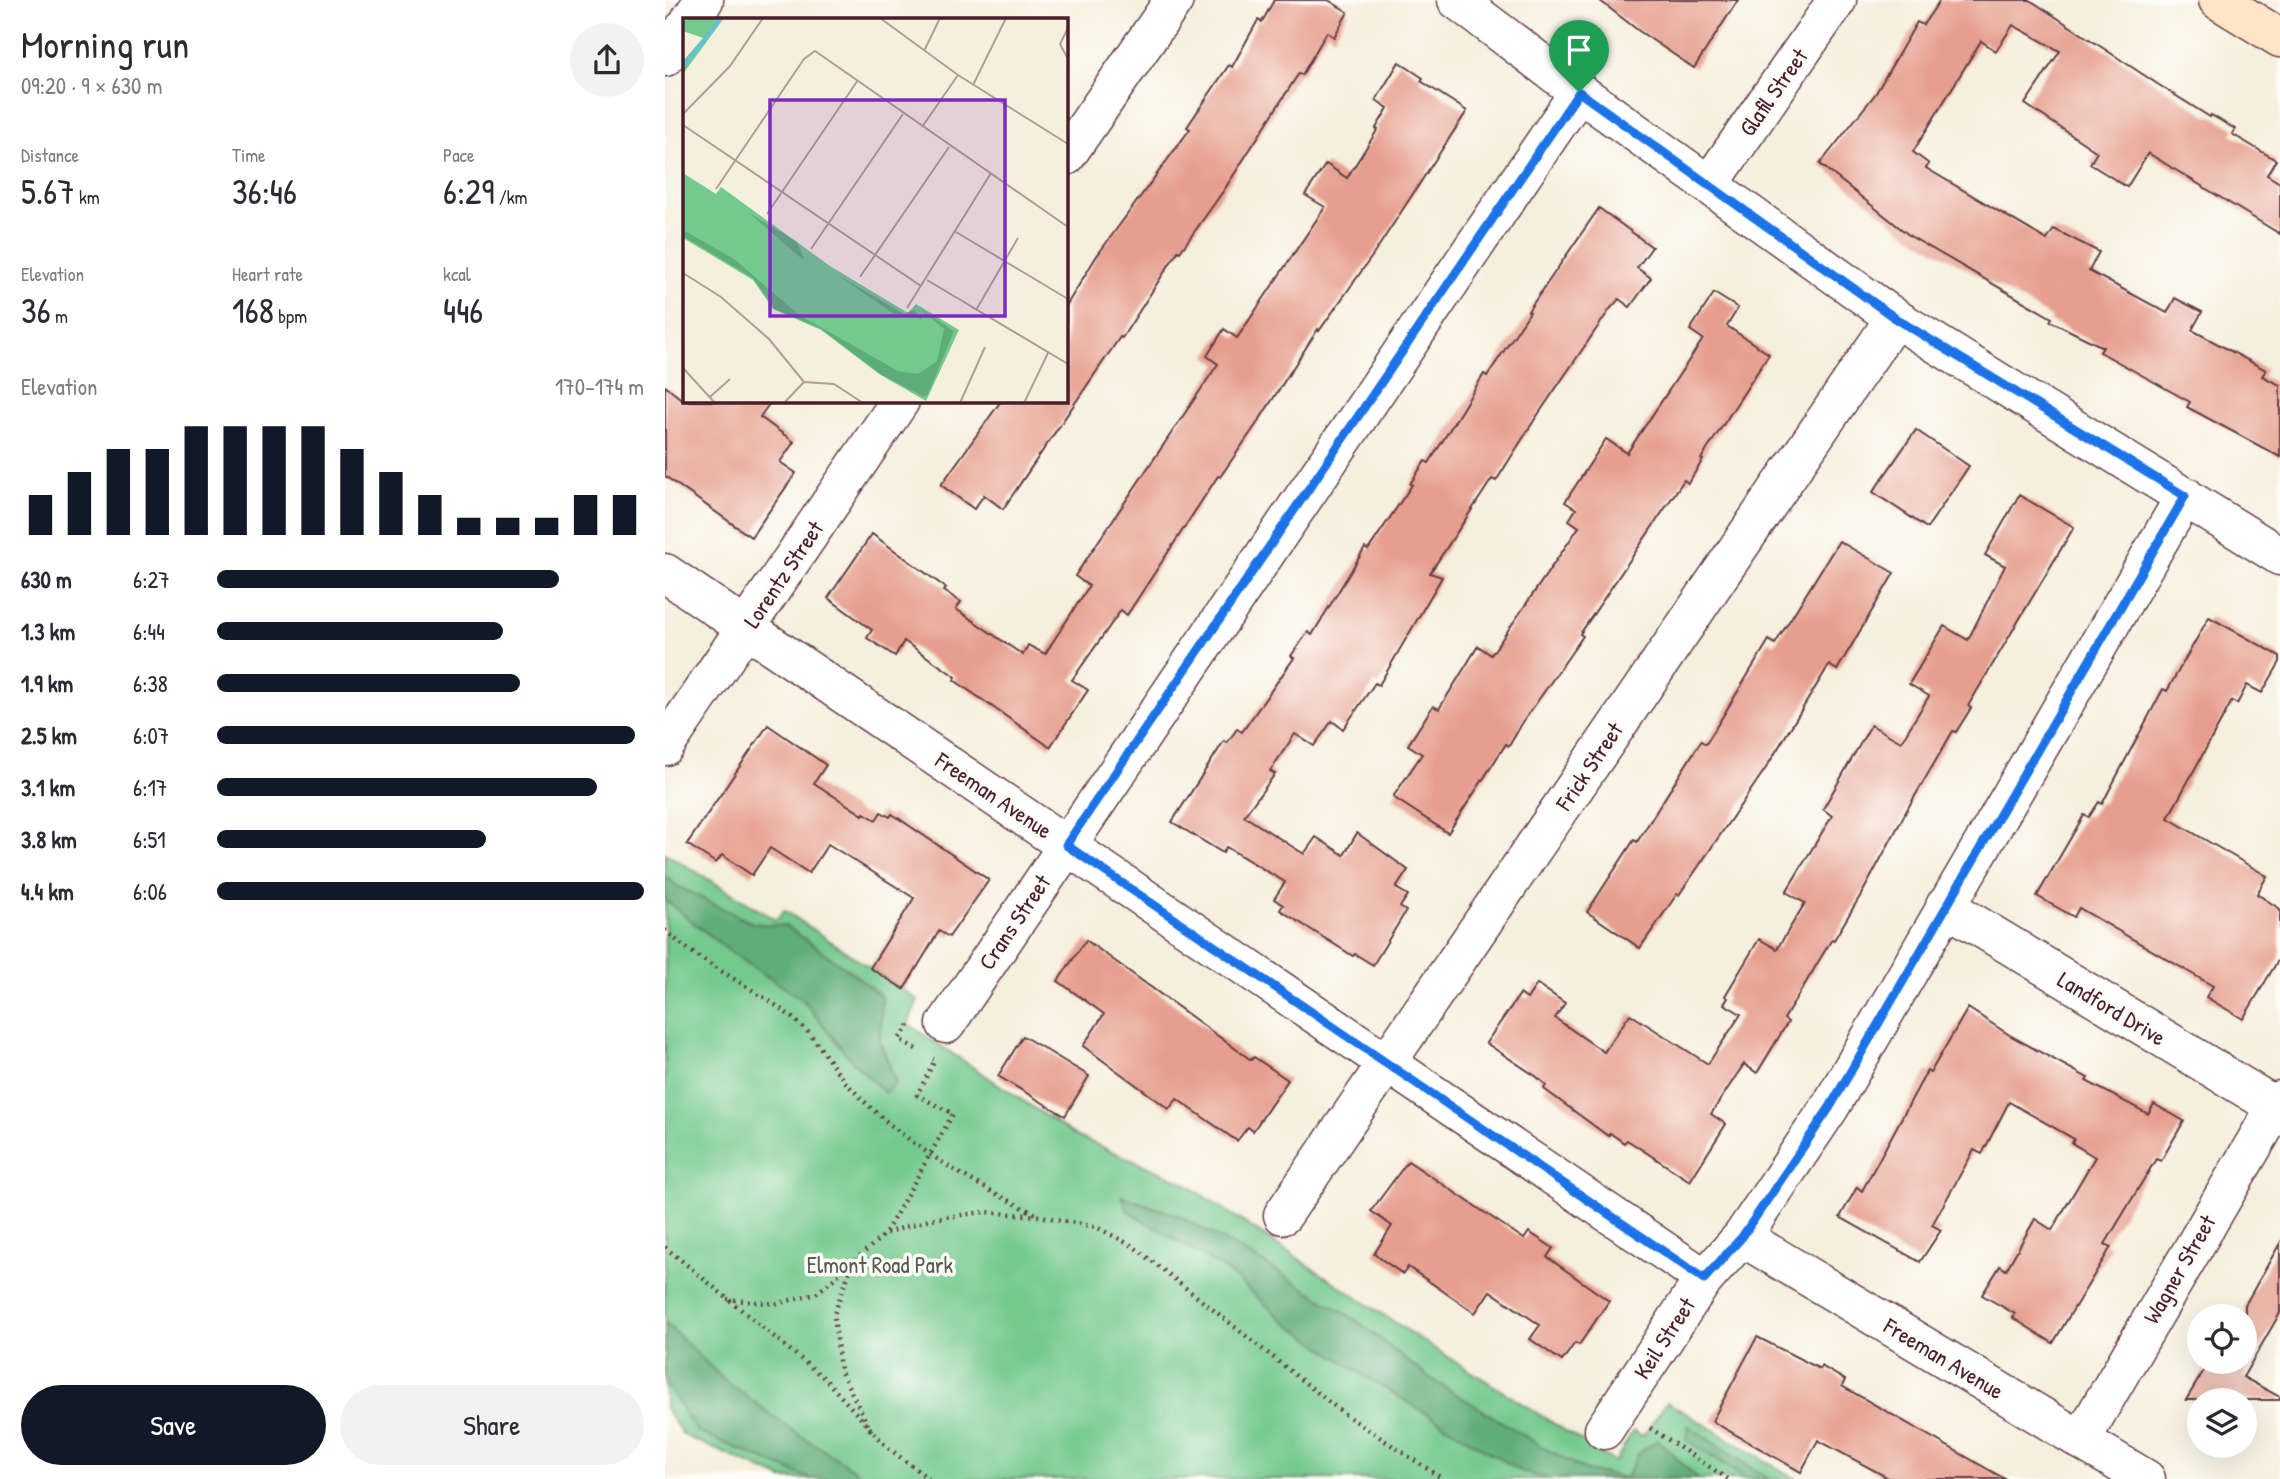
<!DOCTYPE html>
<html lang="en">
<head>
<meta charset="utf-8">
<style>
  :root { --surface:#fff; --page:#f2f2f3; --text:#2b2b33; --muted:#7c7c81; --accent:#111827 }
  body { margin:0; font-family:"Patrick Hand",sans-serif; background:var(--page); color:var(--text); height:100vh; display:flex; flex-direction:column; font-size:26px; white-space:nowrap }
  * { box-sizing:border-box; margin:0 }
  p { font-size:23px; color:var(--muted) }
  .icon { flex:none; width:38px; height:38px; fill:none; stroke:currentColor; stroke-width:2; stroke-linecap:round; stroke-linejoin:round }
  .map { position:relative; flex:1; overflow:hidden }
  .sheet { display:flex; flex-direction:column; background:var(--surface); width:665px }
  .sheet>* { flex:none }
  .buttons { position:absolute; left:1522px; top:1304px; display:grid; gap:14px }
  .buttons a { display:grid; place-items:center; width:70px; height:70px; border-radius:50%; background:var(--surface); box-shadow:0 7px 28px #0002; font-size:35px }
  .pin { position:absolute; display:grid; place-items:center; width:60px; height:60px; color:#fff; margin:-72px -30px; border-radius:50% 50% 50% 0; rotate:-45deg; box-shadow:0 0 7px #0007 }
  .pin .icon { rotate:45deg }
  .round { display:grid; place-items:center; flex:none; width:74px; height:74px; border-radius:37px; background:var(--page) }
  .head { display:flex; align-items:center; justify-content:space-between; height:119px; padding:0 21px }
  h1 { font-size:38px; font-weight:600; line-height:52px }
  .metrics { display:grid; grid-template-columns:repeat(3,1fr); gap:10px; height:119px; padding:7px 21px }
  .metrics div { display:grid; align-content:center }
  .metrics b { font-size:35px; font-weight:600 }
  .metrics small { font-size:19px; font-weight:400 }
  .metrics p { font-size:19px }
  .chart { height:196px; padding:14px 21px }
  .chart p { display:flex; justify-content:space-between }
  .chart svg { width:100%; height:126px; margin-top:7px; stroke:var(--accent); stroke-width:6 }
  .cta { display:flex; gap:14px; margin-top:auto; padding:14px 21px }
  .cta a { flex:1; height:80px; border-radius:42px; background:var(--accent); color:#fff; font-size:28px; font-weight:600; line-height:80px; text-align:center }
  .cta a+a { background:var(--page); color:var(--text) }
  ul { padding:0 21px; list-style:none; font-size:23px }
  li { display:grid; grid-template-columns:112px 84px 1fr; align-items:center; height:52px }
  li i { height:18px; border-radius:9px; background:var(--accent) }
  main { display:flex; flex:1; min-height:0 }
  .map>svg:first-child { display:block }
  .green { fill:#73c98e; stroke:#5e745c; stroke-width:2 }
  .forest { fill:#5ead79; stroke:#546652; stroke-width:2 }
  .building { fill:#e69f8e }
  .lines { fill:none; stroke-linecap:round; stroke-linejoin:round }
  .minor-casing { stroke:#643e46; stroke-width:41 }
  .secondary-casing { stroke:#643e46; stroke-width:41 }
  .path { stroke:#643e46; stroke-width:4.5; stroke-dasharray:2 5; stroke-linecap:butt }
  .minor { stroke:#fff; stroke-width:38 }
  .secondary { stroke:#fee5c5; stroke-width:38 }
  .route-casing { stroke:#fff; stroke-width:14 }
  .route { stroke:#1a73e8; stroke-width:9 }
  .labels { text-anchor:middle; dominant-baseline:central; stroke-width:7; stroke-linejoin:round; paint-order:stroke }
  .street-label { font-size:23px; fill:#4a1f2b; stroke:#fdfcf7 }
  .park-label { font-size:23px; fill:#585a4e; stroke:#fdfcf7 }
  .inset-river { fill:none; stroke:#61c0df; stroke-width:3.5 }
  .inset-road { fill:none; stroke:#b19c96; stroke-width:2 }
  .view { fill:#7b2cbf; fill-opacity:0.15; stroke:#7b2cbf; stroke-width:3.5 }
  .inset-edge { fill:none; stroke:#4a1f2b; stroke-width:3.5 }
</style>
</head>
<body>
<main>
<section class="sheet">
<div class="head"><div><h1>Morning run</h1><p>09:20 · 9 × 630 m</p></div><a class="round"><svg class="icon" aria-label="share" viewBox="0 0 24 24"><path d="M12 15V3M7 8l5-5 5 5M5 13v7h14v-7"/></svg></a></div>
<div class="metrics">
<div><p>Distance</p><b>5.67<small> km</small></b></div>
<div><p>Time</p><b>36:46</b></div>
<div><p>Pace</p><b>6:29<small> /km</small></b></div>
</div>
<div class="metrics">
<div><p>Elevation</p><b>36<small> m</small></b></div>
<div><p>Heart rate</p><b>168<small> bpm</small></b></div>
<div><p>kcal</p><b>446</b></div>
</div>
<div class="chart"><p><span>Elevation</span>170–174 m</p>
<svg viewBox="0 0 160 44" preserveAspectRatio="none"><path d="M5 44V30M15 44V22M25 44V14M35 44V14M45 44V6M55 44V6M65 44V6M75 44V6M85 44V14M95 44V22M105 44V30M115 44V38M125 44V38M135 44V38M145 44V30M155 44V30"/></svg>
</div>
<ul>
<li><b>630 m</b>6:27<i style="width:80%"></i></li>
<li><b>1.3 km</b>6:44<i style="width:67%"></i></li>
<li><b>1.9 km</b>6:38<i style="width:71%"></i></li>
<li><b>2.5 km</b>6:07<i style="width:98%"></i></li>
<li><b>3.1 km</b>6:17<i style="width:89%"></i></li>
<li><b>3.8 km</b>6:51<i style="width:63%"></i></li>
<li><b>4.4 km</b>6:06<i style="width:100%"></i></li>
</ul>
<div class="cta"><a>Save</a><a>Share</a></div>
</section>
<div class="map">
<svg width="1615" height="1479" viewBox="0 0 1615 1479">
  <rect width="100%" height="100%" fill="#fdfcf7"/>
  <filter id="ink" filterUnits="userSpaceOnUse"><feTurbulence type="fractalNoise" baseFrequency=".0143" numOctaves="2"/><feDisplacementMap in="SourceGraphic" scale="14" xChannelSelector="R" yChannelSelector="G"/><feConvolveMatrix kernelMatrix="1 2 1 2 8 2 1 2 1" color-interpolation-filters="sRGB"/></filter>
  <filter id="wash" filterUnits="userSpaceOnUse"><feTurbulence type="fractalNoise" baseFrequency=".00686" numOctaves="4" result="noise"/><feDisplacementMap in="SourceGraphic" scale="28" xChannelSelector="R" yChannelSelector="G"/><feGaussianBlur stdDeviation="1.57" result="paint"/><feColorMatrix in="noise" values="0 0 0 0 0 0 0 0 0 0 0 0 0 0 0 0 0 1.4 0 .05"/><feComposite in="paint" operator="in"/></filter>
  <g filter="url(#wash)">
    <rect width="100%" height="100%" fill="#f5efdd"/>
    <polygon class="green" points="0,853 111,920 119,910 253,1000 243,1024 411,1136 516,1181 764,1345 950,1462 968,1431 978,1436 1002,1402 1131,1479 118,1479 18,1435 0,1408"/>
    <g class="forest">
      <polygon points="0,876 12,886 87,923 121,926 188,973 217,997 215,1041 231,1083 220,1093 188,1062 138,1000 68,954 0,900"/>
      <polygon points="457,1196 512,1215 589,1257 688,1318 762,1376 881,1449 922,1471 961,1478 973,1454 993,1440 1033,1479 884,1479 855,1471 695,1373 618,1320 562,1271 463,1211"/>
      <polygon points="0,1322 58,1379 127,1430 204,1479 145,1479 32,1432 0,1383"/>
      <polygon points="1023,1425 1023,1426 1104,1479 1081,1479 1021,1440"/>
    </g>
    <g id="blocks">
      <g class="building">
        <polygon points="609,0 663,0 683,12 669,37 662,32 637,75 634,73 559,190 515,252 513,251 457,338 455,337 338,509 319,495 309,509 276,485 336,401 401,401 401,306 431,257 525,129 522,127 564,65 567,67 593,20 597,22"/>
        <polygon points="934,0 1073,0 1029,68 974,31"/>
        <polygon points="1275,0 1365,0 1494,85 1545,117 1546,115 1570,129 1567,134 1611,160 1602,175 1615,183 1615,234 1483,153 1462,187 1425,164 1432,152 1360,104 1395,51 1348,25 1331,51 1316,41 1248,152 1264,164 1261,168 1382,240 1389,229 1434,252 1424,271 1502,313 1510,298 1537,312 1527,330 1601,370 1597,376 1615,385 1615,457 1522,407 1525,402 1435,352 1438,347 1385,321 1387,318 1245,236 1155,164 1211,93 1252,22 1258,25"/>
        <polygon points="734,62 758,78 756,81 802,111 708,255 654,331 653,329 593,422 555,477 553,476 462,615 456,610 407,680 423,690 385,747 289,680 291,677 239,641 230,656 202,638 207,630 163,598 207,534 281,588 279,591 296,602 291,609 358,655 363,645 380,654 424,586 410,576 553,364 542,356 559,329 572,338 660,207 640,195 661,164 682,178 713,129 711,128 723,108 711,100"/>
        <polygon points="934,208 987,247 972,268 986,278 965,307 954,299 945,309 870,419 831,481 827,479 765,573 777,577 714,685 710,683 678,729 667,721 649,746 630,734 605,771 610,774 579,816 639,854 651,837 679,855 692,833 743,870 731,888 743,895 735,907 741,911 708,965 690,954 688,956 615,910 618,905 609,899 620,882 561,847 558,853 507,822 559,741 562,743 572,729 577,732 629,658 626,656 643,632 647,635 700,548 703,550 747,485 745,484 760,461 764,463 819,374 822,376 865,312 863,311"/>
        <polygon points="1049,293 1073,308 1062,326 1104,354 1036,459 1038,460 1023,483 1019,480 915,634 918,636 858,722 844,746 841,744 783,833 728,797 757,754 743,745 768,706 774,709 813,646 826,655 914,527 904,520 911,509 900,502 941,439 962,453 1038,339 1025,330"/>
        <polygon points="0,386 19,401 106,401 95,417 129,442 115,462 131,473 86,537 0,476"/>
        <polygon points="1251,430 1304,466 1262,528 1208,492"/>
        <polygon points="1354,495 1409,527 1303,706 1306,708 1291,732 1288,731 1243,808 1200,888 1169,940 1167,939 1119,1019 1123,1022 1092,1073 1079,1064 1046,1114 1061,1124 1025,1181 962,1140 959,1143 945,1133 943,1136 879,1089 881,1085 872,1077 821,1043 855,994 862,999 872,984 900,1003 890,1018 939,1052 965,1014 1043,1064 1076,1014 1059,1004 1063,998 1060,996 1094,939 1112,949 1140,903 1121,892 1167,816 1158,809 1206,725 1236,742 1264,696 1244,684 1279,626 1303,640 1340,566 1320,555"/>
        <polygon points="1174,541 1229,573 1172,670 1164,665 1101,768 1014,895 1012,894 975,948 922,912 969,840 972,842 1036,741 1041,744 1104,640 1110,644"/>
        <polygon points="1544,617 1615,656 1615,662 1597,693 1582,685 1572,704 1567,701 1503,818 1602,876 1592,894 1615,909 1615,957 1578,1019 1541,997 1548,986 1414,908 1409,917 1372,896 1419,815 1424,817 1434,802 1437,804 1498,689 1502,691"/>
        <polygon points="103,725 161,765 149,783 198,815 199,813 211,820 216,812 225,817 227,814 324,880 284,937 274,931 239,989 205,968 249,898 163,844 144,873 105,848 87,875 57,855 51,863 22,844"/>
        <polygon points="421,940 586,1060 589,1057 623,1080 588,1131 583,1127 572,1141 512,1099 504,1109 418,1046 439,1014 393,981"/>
        <polygon points="1303,1008 1346,1036 1423,1078 1421,1081 1483,1114 1489,1104 1519,1121 1496,1161 1491,1159 1440,1244 1446,1247 1388,1343 1348,1318 1350,1314 1317,1295 1335,1266 1341,1270 1370,1219 1387,1230 1430,1157 1407,1143 1409,1139 1344,1102 1317,1154 1309,1150 1267,1225 1276,1230 1255,1262 1175,1217 1192,1187 1197,1191 1262,1071 1265,1073"/>
        <polygon points="358,1036 424,1076 400,1116 333,1076"/>
        <polygon points="743,1161 859,1239 864,1232 888,1248 882,1257 944,1301 914,1345 910,1343 897,1361 865,1339 875,1325 825,1291 810,1313 743,1267 738,1274 709,1254 727,1226 706,1211"/>
        <polygon points="1615,1243 1615,1313 1578,1377 1615,1397 1615,1400 1521,1400 1544,1362 1580,1362 1580,1305"/>
        <polygon points="1092,1337 1155,1369 1156,1366 1180,1380 1177,1386 1340,1479 1225,1479 1153,1440 1136,1472 1047,1421"/>
      </g>
    </g>
  </g>
  <g filter="url(#ink)">
    <use href="#blocks" fill-opacity="0" stroke="#643e46" stroke-width="2"/>
    <g class="lines">
      <defs>
        <g id="minor">
          <polyline points="792,0 914,92 1230,318 1615,556"/>
          <polyline points="26,19 39,0"/>
          <polyline points="0,57 19,29"/>
          <polyline points="401,156 509,0"/>
          <polyline points="1044,185 1172,0"/>
          <polyline points="0,573 1039,1278"/>
          <polyline points="0,746 235,401"/>
          <polyline points="1280,906 1615,1109"/>
          <polyline points="281,1024 914,92"/>
          <polyline points="618,1215 1230,318"/>
          <polyline points="1077,1237 1481,1479"/>
          <polyline points="939,1430 1036,1283 1077,1237 1165,1107 1520,496"/>
          <polyline points="1416,1440 1615,1100"/>
        </g>
        <polyline id="secondary" points="1553,0 1615,38"/>
      </defs>
      <use href="#minor" class="minor-casing"/>
      <use href="#secondary" class="secondary-casing"/>
      <g class="path">
        <path d="M0,930C40,968 94,988 136,1025C155,1043 167,1069 186,1088C237,1142 304,1182 371,1214"/>
        <polyline points="244,1025 234,1039 251,1049"/>
        <polyline points="221,1232 288,1114 252,1095 270,1060 268,1059"/>
        <polyline points="0,1247 159,1378 222,1447 264,1479"/>
        <polyline points="62,1299 110,1304 151,1294 187,1263"/>
        <polyline points="985,1428 1063,1479"/>
        <polyline points="206,1431 175,1370 169,1314 188,1262 221,1233 265,1219 320,1212 375,1216 431,1227 468,1246 678,1413 778,1479"/>
      </g>
      <use href="#minor" class="minor"/>
      <use href="#secondary" class="secondary"/>
    </g>
  </g>
  <g class="lines" filter="url(#ink)">
    <defs>
      <polygon id="route" points="914,92 1230,318 1520,496 1165,1107 1077,1237 1039,1279 401,845"/>
    </defs>
    <use href="#route" class="route-casing"/>
    <use href="#route" class="route"/>
  </g>
  <g class="labels">
    <g class="street-label">
      <text transform="translate(1108 92) rotate(-55)">Glafil Street</text>
      <text transform="translate(118 574) rotate(-56)">Lorentz Street</text>
      <text transform="translate(924 766) rotate(-56)">Frick Street</text>
      <text transform="translate(329 795) rotate(34)">Freeman Avenue</text>
      <text transform="translate(349 922) rotate(-56)">Crans Street</text>
      <text transform="translate(1447 1008) rotate(31)">Landford Drive</text>
      <text transform="translate(1514 1269) rotate(-60)">Wagner Street</text>
      <text transform="translate(999 1338) rotate(-57)">Keil Street</text>
      <text transform="translate(1279 1358) rotate(31)">Freeman Avenue</text>
    </g>
    <g class="park-label">
      <text x="215" y="1264">Elmont Road Park</text>
    </g>
  </g>
  <g transform="translate(18 18)">
    <rect width="385" height="385" fill="#f5efdd"/>
    <path d="M6,0H41L0,56V43L20,20L0,13V4ZM0,155L33,176L38,169L147,248L225,295L233,286L276,312L243,383L196,356L138,312L90,291L70,262L0,220Z" fill="#73c98e"/>
    <path d="M66,195L114,224L121,240L119,241ZM0,212L51,241L116,297L215,353L235,356L254,343L261,311L236,290L271,313L245,376L241,379L199,357L137,310L92,291L70,260L0,218ZM153,256L221,296L231,292L239,301L211,296Z" fill="#5ead79"/>
    <path class="inset-river" d="M0,49L38,0"/>
    <path class="inset-road" d="M197,0L275,57L385,126M385,10L377,26L385,41M241,33L257,0M290,67L323,0M0,96L47,48L80,0M0,107L238,268M239,109L275,57M33,171L121,41L132,33L385,209M84,196L175,62M273,214L385,281M128,231L220,96M0,255L38,279L86,321L121,364M177,259L266,129M244,262L385,346M224,290L308,155M293,292L335,220M0,350L32,385M121,364L151,366L180,385M27,379L47,361M101,385L121,364M277,385L302,329M341,385L365,335"/>
    <path class="view" d="M87,82H322V298H87Z"/>
    <rect width="385" height="385" class="inset-edge"/>
  </g>
</svg>
<div class="buttons">
<a><svg class="icon" aria-label="locate" viewBox="0 0 24 24"><circle cx="12" cy="12" r="6"/><path d="M12 2v4M12 18v4M2 12h4M18 12h4"/></svg></a>
<a><svg class="icon" aria-label="layers" viewBox="0 0 24 24"><path d="M12 4l9 5-9 5-9-5zM3 14l9 5 9-5"/></svg></a>
</div>
<div class="pin" style="left:914px;top:92px;background:#1e9e55"><svg class="icon" aria-label="arrive" viewBox="0 0 24 24"><path d="M6 21V4h12l-3 4 3 4H6"/></svg></div>
</div>
</main>
</body>
</html>
